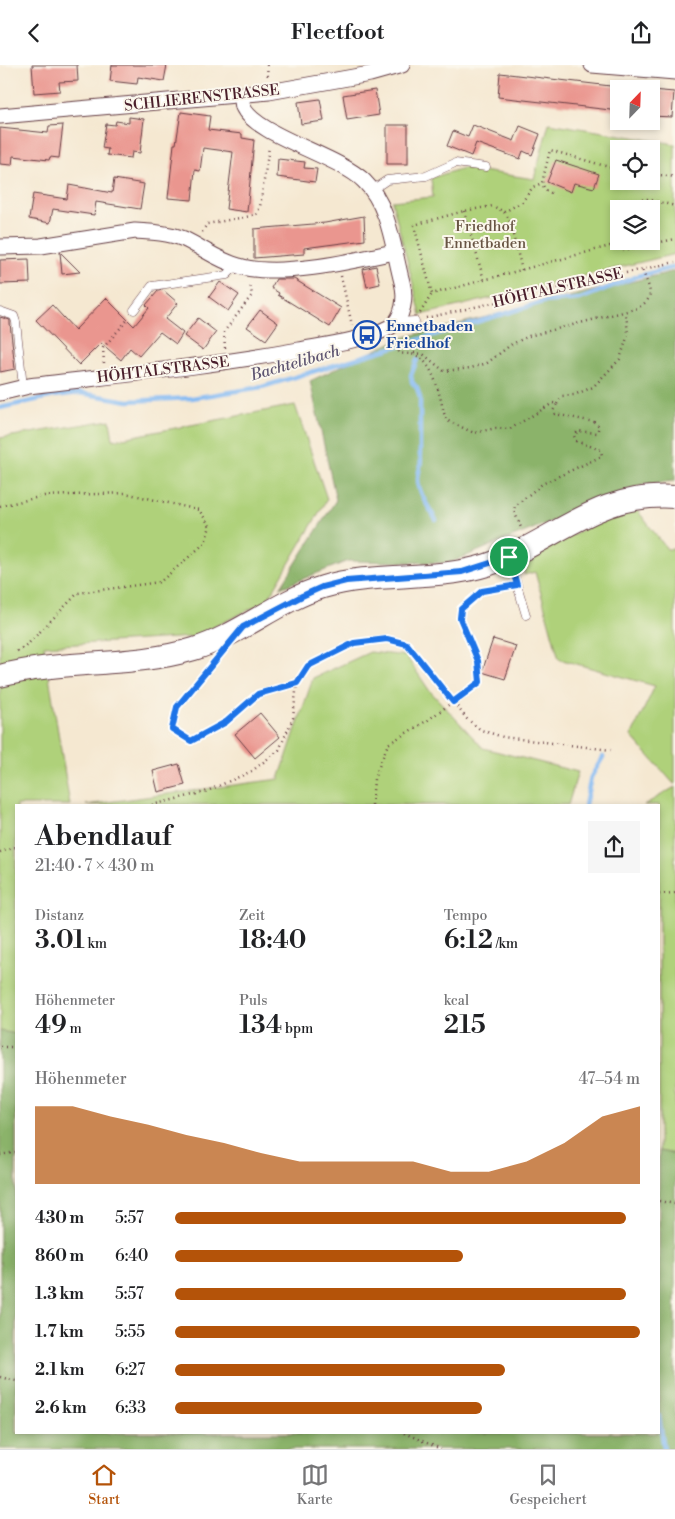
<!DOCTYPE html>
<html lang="de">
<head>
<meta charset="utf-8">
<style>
  :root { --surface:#fff; --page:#f6f6f6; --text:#202124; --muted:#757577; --line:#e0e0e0; --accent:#b45309 }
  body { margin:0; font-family:"Libre Bodoni",serif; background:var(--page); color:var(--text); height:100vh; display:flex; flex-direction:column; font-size:19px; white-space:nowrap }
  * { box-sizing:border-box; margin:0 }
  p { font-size:16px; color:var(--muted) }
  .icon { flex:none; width:28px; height:28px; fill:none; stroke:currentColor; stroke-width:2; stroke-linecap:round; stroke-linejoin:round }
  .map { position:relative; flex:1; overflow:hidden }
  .side { position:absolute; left:15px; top:739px; width:645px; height:630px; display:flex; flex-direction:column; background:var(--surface); border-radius:0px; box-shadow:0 2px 8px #0003 }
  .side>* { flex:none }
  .needle { width:32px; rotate:23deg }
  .tools { position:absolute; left:610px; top:15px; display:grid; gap:10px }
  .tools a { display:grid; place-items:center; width:50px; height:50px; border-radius:0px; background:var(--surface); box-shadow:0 2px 8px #0003; font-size:25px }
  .pin { position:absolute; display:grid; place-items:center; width:42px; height:42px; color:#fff; margin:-21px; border:2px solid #fff; border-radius:50%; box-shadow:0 1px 5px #0007 }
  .round { display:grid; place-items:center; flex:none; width:52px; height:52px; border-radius:0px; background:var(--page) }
  .overview { display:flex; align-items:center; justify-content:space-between; height:85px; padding:0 20px }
  h1 { font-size:28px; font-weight:600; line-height:38px }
  .metrics { display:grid; grid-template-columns:repeat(3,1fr); gap:8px; height:85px; padding:5px 20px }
  .metrics div { display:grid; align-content:center }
  .metrics b { font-size:25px; font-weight:600 }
  .metrics small { font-size:14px; font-weight:400 }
  .metrics p { font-size:14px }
  .chart { height:140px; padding:10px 20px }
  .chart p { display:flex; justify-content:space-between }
  .chart svg { width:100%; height:90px; margin-top:5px; fill:var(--accent); opacity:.7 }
  ul { padding:0 20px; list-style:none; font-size:16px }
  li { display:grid; grid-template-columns:80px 60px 1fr; align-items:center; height:38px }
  li i { height:12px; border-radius:6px; background:var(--accent) }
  header { display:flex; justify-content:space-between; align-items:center; height:65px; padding:0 20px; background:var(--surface); font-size:22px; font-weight:600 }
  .dock { display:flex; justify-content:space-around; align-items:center; height:70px; border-top:1px solid var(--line); background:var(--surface); font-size:14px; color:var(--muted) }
  .dock a { display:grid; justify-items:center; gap:2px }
  .dock .current { color:var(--accent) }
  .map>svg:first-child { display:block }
  .green { fill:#afd17a; stroke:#7c7852; fill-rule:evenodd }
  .forest { fill:#8bb36a; stroke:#6a694a }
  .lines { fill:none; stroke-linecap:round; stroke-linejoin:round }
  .stream { stroke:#84baf3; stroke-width:4.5 }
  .building { fill:#ea968f }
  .lane-casing { stroke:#643d44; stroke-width:9 }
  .street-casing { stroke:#643d44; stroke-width:17 }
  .secondary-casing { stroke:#643d44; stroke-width:24 }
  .path { stroke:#643d44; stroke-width:2.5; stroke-dasharray:1 4; stroke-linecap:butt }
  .lane { stroke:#fff; stroke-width:8 }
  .street { stroke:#fff; stroke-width:15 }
  .secondary { stroke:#fff; stroke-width:22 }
  .route-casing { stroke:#fff; stroke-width:10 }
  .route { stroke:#1a73e8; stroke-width:6 }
  .labels { text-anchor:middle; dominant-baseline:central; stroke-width:4; stroke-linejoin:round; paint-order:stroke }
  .street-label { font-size:15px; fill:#4a1f2b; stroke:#fbf7ec }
  .park-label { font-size:15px; fill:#685443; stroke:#fbf7ec }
  .transit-label { font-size:15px; font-weight:bold; fill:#164399; stroke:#fbf7ec; text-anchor:start }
  .water-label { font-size:16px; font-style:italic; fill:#5e5571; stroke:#fbf7ec }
</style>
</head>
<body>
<header><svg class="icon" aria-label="back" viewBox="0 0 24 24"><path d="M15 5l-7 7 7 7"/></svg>Fleetfoot<svg class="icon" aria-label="share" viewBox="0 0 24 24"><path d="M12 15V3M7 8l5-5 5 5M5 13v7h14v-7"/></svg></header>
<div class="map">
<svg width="675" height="1384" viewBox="0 0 675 1384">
  <rect width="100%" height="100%" fill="#fbf7ec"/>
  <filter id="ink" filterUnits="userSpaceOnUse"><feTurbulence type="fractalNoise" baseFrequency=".02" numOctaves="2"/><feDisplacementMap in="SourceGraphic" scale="10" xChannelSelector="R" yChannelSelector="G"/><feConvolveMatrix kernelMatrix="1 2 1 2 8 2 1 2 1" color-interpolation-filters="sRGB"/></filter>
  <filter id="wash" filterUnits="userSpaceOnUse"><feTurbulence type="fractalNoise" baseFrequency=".0096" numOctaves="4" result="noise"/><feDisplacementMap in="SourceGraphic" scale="20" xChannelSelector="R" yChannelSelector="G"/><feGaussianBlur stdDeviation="1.12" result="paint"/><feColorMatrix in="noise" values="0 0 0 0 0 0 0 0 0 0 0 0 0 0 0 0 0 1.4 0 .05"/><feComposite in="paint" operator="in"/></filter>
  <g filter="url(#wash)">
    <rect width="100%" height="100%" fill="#f5e8d1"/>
    <g class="green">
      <path d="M549,58L675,79V189L421,250L392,136L433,132L431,113L463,103L534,114ZM619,84H651V116H619ZM619,144H651V176H619Z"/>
      <polygon points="295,340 327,434 267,536 193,572 44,581 70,740 16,740 16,969 0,966 0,373 110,355 113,375"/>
      <path d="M637,445L667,484H675V720L631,671L655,621L559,594L535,507L524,510L525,497L532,491C567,472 599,454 637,445Z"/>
      <polygon points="370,587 406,591 429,625 483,683 578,707 568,740 86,740 279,714 313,613"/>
      <polygon points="675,722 675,1089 659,1086 659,740 644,740"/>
    </g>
    <g class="forest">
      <polygon points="675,206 675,416 643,419 449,498 348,496 280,523 336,435 310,316 401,273"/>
      <polygon points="0,966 16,969 16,1368 659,1368 659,1086 675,1089 675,1384 0,1384"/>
    </g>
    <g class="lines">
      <g class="stream">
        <path d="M417,295L411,310L412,317L417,323L420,333V390C423,400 418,404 418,414C418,427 429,443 436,455"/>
        <polyline points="0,343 54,331 80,328 128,336 192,333 262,322 543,237 580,234 638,211 675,202"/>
        <polyline points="585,740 591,712 603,692"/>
        <polyline points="659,1351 664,1384"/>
      </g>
    </g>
    <g id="blocks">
      <g class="building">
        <polygon points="32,0 77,0 78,16 59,17 60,26 34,28"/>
        <polygon points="112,0 167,0 164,16 138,12 137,19 110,16"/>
        <polygon points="500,8 619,22 619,46 498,32"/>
        <polygon points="375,25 379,50 347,55 343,30"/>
        <polygon points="651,25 674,27 672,52 651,51"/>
        <polygon points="320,34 324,56 301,59 298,37"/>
        <polygon points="181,47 210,51 208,65 242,69 242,73 254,75 247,147 226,144 233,87 203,83 200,106 195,105 192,135 168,133 174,79 176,79"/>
        <polygon points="129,52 144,54 140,88 132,87 131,93 107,90 108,84 102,83 106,59 115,60 116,56 129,58"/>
        <polygon points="63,60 59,93 50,92 49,95 13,91 12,100 0,99 0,63 48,68 49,61"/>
        <rect x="387" y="60" width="21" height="39"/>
        <polygon points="473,60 514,76 520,61 540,69 532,90 523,86 520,94 476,78 471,91 447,81 453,66 468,72"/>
        <polygon points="278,94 305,97 304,103 317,104 315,117 277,112"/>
        <polygon points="556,95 599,109 594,123 574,118 571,127 547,117"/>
        <polygon points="114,114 144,119 140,144 96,137 94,150 53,144 50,158 29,154 33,129 67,134 69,120 112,128"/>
        <polygon points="364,151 365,175 304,183 304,189 254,193 254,164 325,158"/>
        <polygon points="60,187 80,207 62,209"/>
        <polygon points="29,194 30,218 0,219 0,195"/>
        <polygon points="376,201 380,219 367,222 363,204"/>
        <polygon points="276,214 294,214 341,243 330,262 278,230 279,228 271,223"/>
        <polygon points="220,217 239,230 228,246 209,232"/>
        <polygon points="163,225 178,238 165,254 183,268 176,279 160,267 139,291 130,283 121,295 101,278 79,300 36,255 52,240 75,265 106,233 134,261 149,243 146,240 158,226"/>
        <polygon points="260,245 278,258 266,275 247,262"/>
        <polygon points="0,252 10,255 10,258 15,304 0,307"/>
        <polygon points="198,253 216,267 203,285 184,271"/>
        <polygon points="493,574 516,581 505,614 482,607"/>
        <polygon points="260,648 280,672 255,693 235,669"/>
        <polygon points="179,699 185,720 158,727 153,706"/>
      </g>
    </g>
  </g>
  <g filter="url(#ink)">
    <use href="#blocks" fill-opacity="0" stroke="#643d44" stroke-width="1"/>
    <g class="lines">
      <defs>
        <g id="lane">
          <polyline points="372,125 387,115 426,111 455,98 486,102"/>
          <polyline points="134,245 152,221 227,210 236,201"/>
          <polyline points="0,246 14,251 16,257 23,322"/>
          <polyline points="395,257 415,256"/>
          <polyline points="509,493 526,550"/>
        </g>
        <g id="street">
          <polyline points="592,0 675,7"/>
          <polyline points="0,51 269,27 370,9 402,0"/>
          <path d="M0,182L41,181L135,166C152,167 169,168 184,174C203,183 219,196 239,201C279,213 353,196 394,187"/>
          <path d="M0,328L29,321C119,310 210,301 299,285C326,280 366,275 390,262C404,253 406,232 402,217C393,184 390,141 364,116C339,91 255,70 243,42C242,39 242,34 242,31"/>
        </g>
        <path id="secondary" d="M0,611C63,594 131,603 194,584C240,570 277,536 323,522C376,506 433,517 487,500C555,477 596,426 675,432"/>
      </defs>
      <use href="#lane" class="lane-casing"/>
      <use href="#street" class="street-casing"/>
      <use href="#secondary" class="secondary-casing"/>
      <g class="path">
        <polyline points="267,0 268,13"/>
        <polyline points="651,109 675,112"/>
        <polyline points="551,128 545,125 542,118 550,85 619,105"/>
        <polyline points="624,140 627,136 647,134 675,141"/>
        <polyline points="464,146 484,215"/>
        <polyline points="504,147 522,137 533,122 542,118"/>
        <polyline points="202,167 207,159 256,150 260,142 269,82"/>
        <polyline points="623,185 675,174"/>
        <polyline points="522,205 509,154 504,147 493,141 464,146 414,160 432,229 621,178"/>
        <polyline points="341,211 352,260"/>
        <polyline points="420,248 432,229"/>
        <polyline points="426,253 675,197"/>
        <path d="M395,277L399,288C404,289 410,288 415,290C436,298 440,336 446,355L474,368L496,363L510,364L553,338L557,339L553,346L555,349L594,357L599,361L597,368L578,366L574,371L576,376L601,385L602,391L542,419L515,441L514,446L522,465"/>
        <polyline points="225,283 224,267 252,230 250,218"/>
        <path d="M414,288L423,289L444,306L471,303L487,298L512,279L529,271L635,244C659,233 648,222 642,204"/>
        <polyline points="104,298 103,283 129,253"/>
        <polyline points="557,339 562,331 574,330 593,322 620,294 628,270 626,247"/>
        <polyline points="0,441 44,431 125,428 199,445 210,461 205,478 160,517 78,528 29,578 16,587"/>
        <polyline points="297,617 308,601 355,578 387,574 407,579 467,654 481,665 503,672 611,685"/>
        <polyline points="152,740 205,727 252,706 279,685 293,653 297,618 258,629 226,657 191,676 172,664 177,642 215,596"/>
        <polyline points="372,740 374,714 388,679 428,655 480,617 478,596 460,553 461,544 482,526 506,522"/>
        <polyline points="0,787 16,782"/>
        <polyline points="659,829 675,828"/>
        <polyline points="0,982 16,982"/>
        <polyline points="0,1090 16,1087"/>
        <polyline points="659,1136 675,1139"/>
        <polyline points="0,1312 16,1316"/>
        <polyline points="404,1368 441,1384"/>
      </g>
      <use href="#lane" class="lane"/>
      <use href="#street" class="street"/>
      <use href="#secondary" class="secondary"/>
    </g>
  </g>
  <g class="lines" filter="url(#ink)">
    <defs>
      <polygon id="route" points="509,492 517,520 482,526 461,544 460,553 478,596 480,617 453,637 407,579 387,574 354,578 308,601 297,618 258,629 226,657 191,676 172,664 177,642 243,562 302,531 322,522 346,516 462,507"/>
    </defs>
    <use href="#route" class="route-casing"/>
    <use href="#route" class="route"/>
  </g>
  <defs>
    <symbol id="bus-ring" viewBox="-11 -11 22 22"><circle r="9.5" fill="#fbf7ec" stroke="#1a4fb4" stroke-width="1.5"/><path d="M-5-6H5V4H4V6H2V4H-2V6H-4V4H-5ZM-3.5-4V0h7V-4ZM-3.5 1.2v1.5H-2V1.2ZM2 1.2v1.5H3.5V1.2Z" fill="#1a4fb4"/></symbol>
  </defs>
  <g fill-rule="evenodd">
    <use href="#bus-ring" x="351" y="254" width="32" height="32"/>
  </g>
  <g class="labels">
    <g class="street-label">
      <text transform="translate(202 33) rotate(-6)">SCHLIERENSTRASSE</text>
      <text transform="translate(558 223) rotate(-13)">HÖHTALSTRASSE</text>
      <text transform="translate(163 305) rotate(-7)">HÖHTALSTRASSE</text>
    </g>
    <g class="park-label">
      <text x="485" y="161">Friedhof<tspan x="485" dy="17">Ennetbaden</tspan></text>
    </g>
    <g class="transit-label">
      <text x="386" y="261">Ennetbaden<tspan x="386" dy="17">Friedhof</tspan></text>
    </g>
    <g class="water-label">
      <text transform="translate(295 298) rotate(-16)">Bachtelibach</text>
    </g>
  </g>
</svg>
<div class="tools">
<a><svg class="needle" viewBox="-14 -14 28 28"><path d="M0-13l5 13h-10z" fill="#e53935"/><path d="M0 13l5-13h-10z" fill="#757577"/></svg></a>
<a><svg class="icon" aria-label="locate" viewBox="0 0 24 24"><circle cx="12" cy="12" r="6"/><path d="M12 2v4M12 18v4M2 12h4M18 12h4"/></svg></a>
<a><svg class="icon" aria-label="layers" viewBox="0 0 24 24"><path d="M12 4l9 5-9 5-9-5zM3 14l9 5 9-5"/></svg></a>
</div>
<div class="pin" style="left:509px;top:492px;background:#1e9e55"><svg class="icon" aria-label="arrive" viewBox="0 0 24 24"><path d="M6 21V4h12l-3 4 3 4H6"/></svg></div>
<section class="side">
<div class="overview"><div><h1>Abendlauf</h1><p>21:40 · 7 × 430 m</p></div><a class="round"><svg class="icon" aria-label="share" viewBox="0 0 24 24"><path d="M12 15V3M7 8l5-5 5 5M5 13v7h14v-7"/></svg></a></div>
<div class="metrics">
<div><p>Distanz</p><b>3.01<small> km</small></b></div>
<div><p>Zeit</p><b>18:40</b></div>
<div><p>Tempo</p><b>6:12<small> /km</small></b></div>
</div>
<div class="metrics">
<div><p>Höhenmeter</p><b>49<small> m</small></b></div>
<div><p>Puls</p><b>134<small> bpm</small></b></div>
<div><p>kcal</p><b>215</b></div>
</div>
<div class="chart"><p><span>Höhenmeter</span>47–54 m</p>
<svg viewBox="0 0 160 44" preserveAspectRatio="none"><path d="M0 44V6L10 6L20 11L30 15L40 20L50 24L60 29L70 33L80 33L90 33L100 33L110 38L120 38L130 33L140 24L150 11L160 6V44z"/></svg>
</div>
<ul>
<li><b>430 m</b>5:57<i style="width:97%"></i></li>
<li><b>860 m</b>6:40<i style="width:62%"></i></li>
<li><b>1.3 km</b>5:57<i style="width:97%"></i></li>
<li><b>1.7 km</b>5:55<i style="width:100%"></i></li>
<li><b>2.1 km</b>6:27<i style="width:71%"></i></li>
<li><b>2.6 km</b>6:33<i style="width:66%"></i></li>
</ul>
</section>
</div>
<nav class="dock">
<a class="current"><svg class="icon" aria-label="home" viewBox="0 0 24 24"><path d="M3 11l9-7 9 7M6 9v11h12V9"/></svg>Start</a>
<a><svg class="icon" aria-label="map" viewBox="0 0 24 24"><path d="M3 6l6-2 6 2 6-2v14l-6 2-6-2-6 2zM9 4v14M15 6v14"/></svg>Karte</a>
<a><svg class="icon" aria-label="saved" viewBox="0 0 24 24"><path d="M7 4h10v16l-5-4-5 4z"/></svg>Gespeichert</a>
</nav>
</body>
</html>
